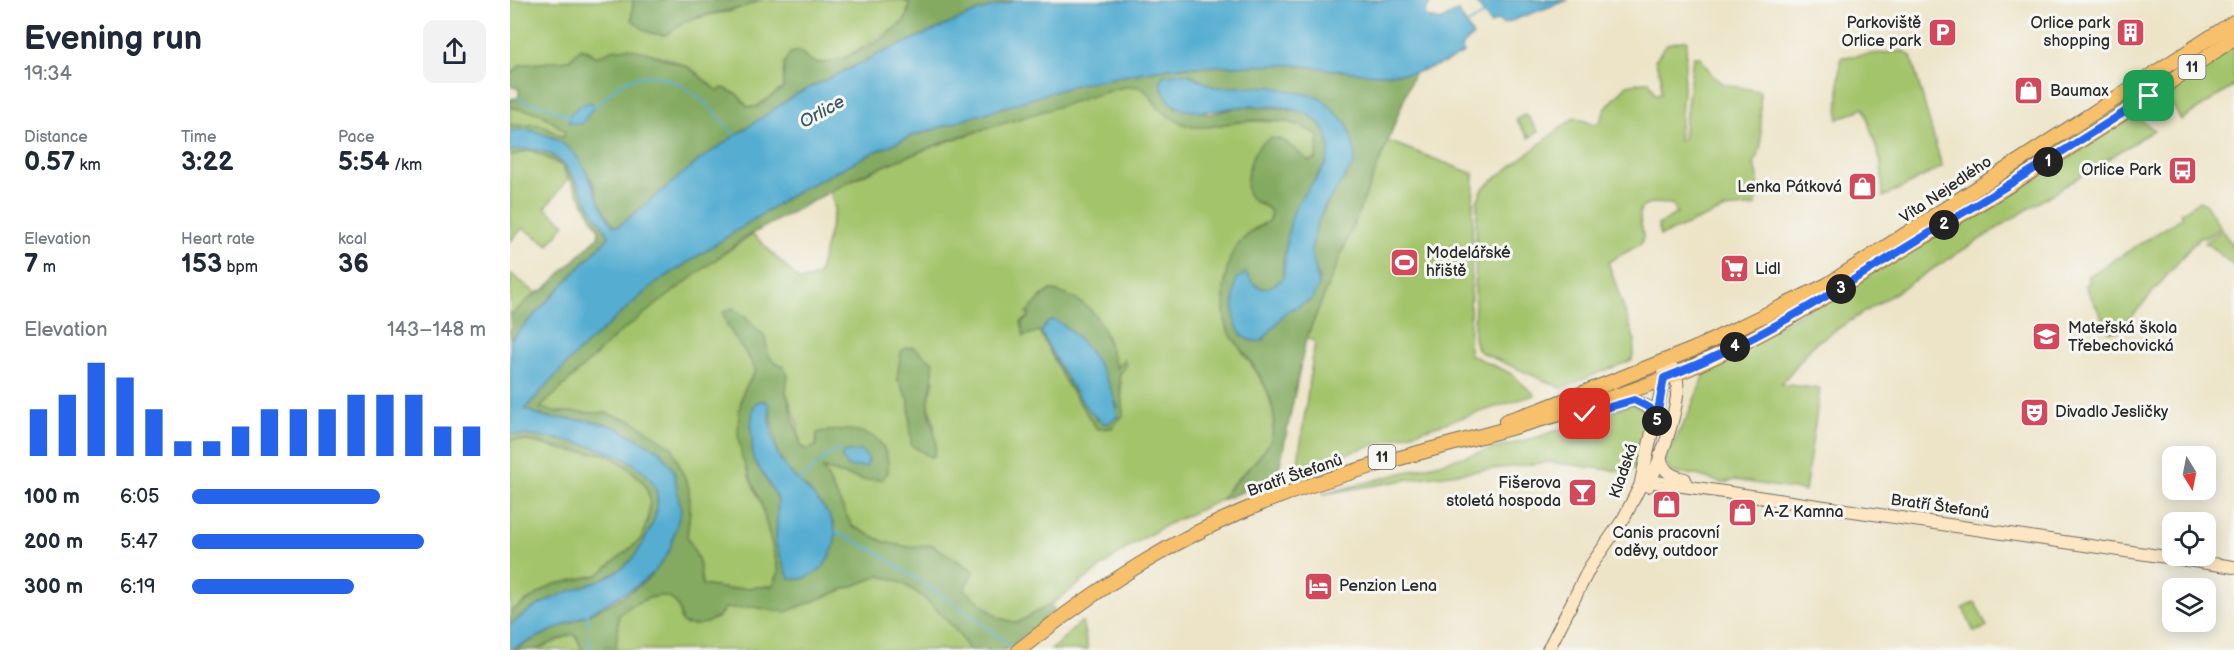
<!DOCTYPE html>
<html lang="en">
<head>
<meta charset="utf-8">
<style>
  :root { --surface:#fff; --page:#f2f2f3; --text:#1f2937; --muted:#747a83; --accent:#2563eb }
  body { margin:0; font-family:"Balsamiq Sans",sans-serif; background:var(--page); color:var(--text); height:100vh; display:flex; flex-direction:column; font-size:22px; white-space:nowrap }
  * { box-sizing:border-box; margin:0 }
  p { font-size:20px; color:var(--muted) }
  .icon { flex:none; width:33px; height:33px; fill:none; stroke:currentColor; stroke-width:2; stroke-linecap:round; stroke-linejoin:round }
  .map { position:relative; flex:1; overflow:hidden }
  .panel { display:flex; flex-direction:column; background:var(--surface); width:510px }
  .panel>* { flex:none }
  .needle { width:39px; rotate:170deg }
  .buttons { position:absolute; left:1652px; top:446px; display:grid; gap:12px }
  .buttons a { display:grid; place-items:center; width:54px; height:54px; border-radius:12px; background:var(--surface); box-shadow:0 3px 15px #0003; font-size:30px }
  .pin { position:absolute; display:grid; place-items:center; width:51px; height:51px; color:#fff; margin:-26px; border-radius:12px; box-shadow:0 3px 9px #0006 }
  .km { position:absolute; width:30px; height:30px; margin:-15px; border-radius:50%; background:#222; color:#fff; font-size:16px; line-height:30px; text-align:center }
  .round { display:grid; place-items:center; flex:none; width:63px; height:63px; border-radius:12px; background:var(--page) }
  .overview { display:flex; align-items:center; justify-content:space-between; height:102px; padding:0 24px }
  h1 { font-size:33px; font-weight:600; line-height:45px }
  .stats { display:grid; grid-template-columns:repeat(3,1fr); gap:9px; height:102px; padding:6px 24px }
  .stats div { display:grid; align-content:center }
  .stats b { font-size:26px; font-weight:600 }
  .stats small { font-size:16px; font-weight:400 }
  .stats p { font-size:16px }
  .chart { height:168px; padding:12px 24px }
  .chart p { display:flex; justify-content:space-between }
  .chart svg { width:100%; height:108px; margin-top:6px; stroke:var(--accent); stroke-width:6 }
  ul { padding:0 24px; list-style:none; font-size:20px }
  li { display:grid; grid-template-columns:96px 72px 1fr; align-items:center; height:45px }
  li i { height:15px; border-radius:8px; background:var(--accent) }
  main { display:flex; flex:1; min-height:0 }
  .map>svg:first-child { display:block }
  .green { fill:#a4c46c; stroke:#68784c; stroke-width:1.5; fill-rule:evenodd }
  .forest { fill:#83aa60; stroke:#576a46; stroke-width:1.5; fill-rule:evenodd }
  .water { fill:#54add1; stroke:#406c7e; stroke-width:1.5 }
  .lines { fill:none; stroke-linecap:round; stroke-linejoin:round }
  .stream { stroke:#54add1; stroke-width:2 }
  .secondary-casing { stroke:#6f6c62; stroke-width:14 }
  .primary-casing { stroke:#6f6c62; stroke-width:16 }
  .secondary { stroke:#fce6c4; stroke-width:12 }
  .primary { stroke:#f7c06c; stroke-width:14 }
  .route-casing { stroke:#fff; stroke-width:12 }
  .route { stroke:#2563eb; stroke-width:8 }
  .labels { text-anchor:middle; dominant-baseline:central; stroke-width:6; stroke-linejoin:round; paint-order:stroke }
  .shield { fill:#f6f6f2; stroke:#686867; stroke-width:1.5 }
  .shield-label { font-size:15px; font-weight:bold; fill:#2b2b2b }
  .poi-label { font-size:16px; fill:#2b2b2b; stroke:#f6f6f2; text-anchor:start }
  .street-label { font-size:16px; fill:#2b2b2b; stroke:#f6f6f2 }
  .water-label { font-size:18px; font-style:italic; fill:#395865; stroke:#f6f6f2 }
</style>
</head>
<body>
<main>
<section class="panel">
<div class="overview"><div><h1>Evening run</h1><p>19:34</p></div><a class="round"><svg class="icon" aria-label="share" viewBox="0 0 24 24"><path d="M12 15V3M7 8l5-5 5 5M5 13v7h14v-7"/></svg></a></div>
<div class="stats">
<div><p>Distance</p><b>0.57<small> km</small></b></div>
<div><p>Time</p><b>3:22</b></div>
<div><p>Pace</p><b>5:54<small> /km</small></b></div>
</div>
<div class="stats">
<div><p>Elevation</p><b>7<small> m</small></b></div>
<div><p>Heart rate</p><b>153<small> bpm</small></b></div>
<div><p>kcal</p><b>36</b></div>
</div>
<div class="chart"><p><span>Elevation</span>143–148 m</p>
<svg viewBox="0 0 160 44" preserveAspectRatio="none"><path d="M5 44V25M15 44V19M25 44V6M35 44V12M45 44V25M55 44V38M65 44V38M75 44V32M85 44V25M95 44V25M105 44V25M115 44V19M125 44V19M135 44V19M145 44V32M155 44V32"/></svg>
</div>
<ul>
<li><b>100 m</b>6:05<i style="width:64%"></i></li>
<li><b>200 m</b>5:47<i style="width:79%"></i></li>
<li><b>300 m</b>6:19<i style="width:55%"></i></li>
</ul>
</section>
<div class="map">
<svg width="1724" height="650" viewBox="0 0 1724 650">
  <rect width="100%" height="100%" fill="#f6f6f2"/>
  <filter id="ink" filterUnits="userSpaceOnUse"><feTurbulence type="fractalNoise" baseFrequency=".0167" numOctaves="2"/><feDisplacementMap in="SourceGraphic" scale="12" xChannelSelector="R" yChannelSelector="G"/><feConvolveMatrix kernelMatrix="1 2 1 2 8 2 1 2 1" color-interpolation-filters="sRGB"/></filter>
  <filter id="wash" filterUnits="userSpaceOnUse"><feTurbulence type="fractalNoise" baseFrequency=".008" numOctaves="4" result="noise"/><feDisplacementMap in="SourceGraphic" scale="24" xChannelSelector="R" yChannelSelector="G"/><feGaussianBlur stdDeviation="1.35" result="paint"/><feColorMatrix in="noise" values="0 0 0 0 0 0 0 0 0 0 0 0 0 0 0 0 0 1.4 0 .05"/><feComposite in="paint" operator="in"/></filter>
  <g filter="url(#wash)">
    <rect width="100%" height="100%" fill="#ede4c8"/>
    <g class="green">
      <path d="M0,0H123L122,19C133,30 141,35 156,35L175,22L202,14L219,12L250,0H394L399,4L396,19L385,28L326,63L302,62L289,51L274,64L273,88L270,92L247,107H238L232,103L227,94L214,88L208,91C197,84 188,72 178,67C150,53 115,44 86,57L77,49L59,60L11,65L0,75Z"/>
      <path d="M1177,40L1169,141L1173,138L1183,57H1190L1202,75L1213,84L1250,91L1251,147L1244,164L1248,176L1246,206L1215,209L1150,236L1148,225L1167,213L1162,204L1141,203L1131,208C1126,220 1137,232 1131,244L1098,262L1125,341L1122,360L1051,388L972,353L967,349L964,338L967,202L973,188L1065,117L1082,124L1089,123L1096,108L1117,85L1139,81L1145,94L1151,93V76L1145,60L1157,44Z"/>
      <polygon points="1724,45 1724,86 1671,120 1660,101 1663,94 1660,89"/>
      <polygon points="1393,51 1401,56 1432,167 1373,197 1371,163 1354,108 1328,119 1330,60 1332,57"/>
      <path d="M625,85L637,90L650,110L698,127L735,121L785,122L809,136L806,160L798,161L773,140L743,159C739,172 730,192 745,202C751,206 757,205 761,212L759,221L739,232L718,331L749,376L758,393L764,415L762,437L756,451L720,486L711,500L656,525L620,546L543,603L507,623L489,618L454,589L464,571L422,545L397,547L374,542L342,526L313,469L354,480L378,473L376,453L331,430L307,433L306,446L297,450L291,447L287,422L276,392V381L258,355L255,337L244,329L235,316L216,324L237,353L246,370L242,379L239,477L251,503L269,572L263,586L218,589L192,585L189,561L177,536L180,510L162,447L96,413L47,412L29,409L109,333L192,269L243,234L290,281L308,276L325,209L320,191C384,158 452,136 520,115C555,104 590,91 625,85ZM532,295L596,335L611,383L613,411L602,428H587L555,381L529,330L513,336L519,313ZM424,381L418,403L424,423V456L416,455L412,450L401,445L399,400Z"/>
      <polygon points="0,107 30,113 55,131 53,139 15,125 0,125"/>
      <polygon points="1016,114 1028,131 1019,138 1006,120"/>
      <polygon points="1630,117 1630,119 1644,130 1305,343 1271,384 1310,389 1295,491 1225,480 1212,483 1187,475 1162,473 1153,461 1178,415 1198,366 1536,172 1620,119"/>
      <polygon points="878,141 964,174 959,354 1000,373 1025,395 787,469 805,341 796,339"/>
      <polygon points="21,150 52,166 58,179 35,208 55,224 39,245 13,228 0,241 0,156"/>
      <polygon points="1689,201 1696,204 1711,228 1695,238 1690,236 1610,331 1599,331 1575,285 1580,282 1577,277 1673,217 1671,213"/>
      <polygon points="1712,230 1724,248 1724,266 1695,242"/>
      <polygon points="0,273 26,293 0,316"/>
      <polygon points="1122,404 1138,411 1142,426 1128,463 1124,468 1116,472 1039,462 901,479 813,494 1028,437"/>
      <polygon points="7,439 55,450 96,454 118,467 135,484 140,499 138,519 131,539 88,575 42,585 0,612 0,440"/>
      <path d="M369,576C402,579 443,622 459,650H95V646L106,647L109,614C127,601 170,579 170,619L176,625L208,618L215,608L243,607L275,612Z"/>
      <polygon points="1465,602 1477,627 1464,632 1453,608"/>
      <polygon points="572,621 578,650 541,650"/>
      <polygon points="62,634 66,636 72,650 25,650"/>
    </g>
    <g class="forest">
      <path d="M123,0H250C225,14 200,10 176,21C169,25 163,31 156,35C141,35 133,30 122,20Z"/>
      <path d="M379,0H507L469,11L371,53L285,95L192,158L109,226H104L92,210L82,180L45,138L19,130L0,131V125H32L53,138L55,131L30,113L0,107V99L9,98V89L0,86V75L11,65L59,60L71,48L86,57L102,50L118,48L135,52L180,68L208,91L213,88L227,94L238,107H246L273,88L274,64L280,53L289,51C295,56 301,63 309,63C329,65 385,35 396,18C399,14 399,8 399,4L394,0Z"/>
      <path d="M785,65L859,74L904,73L878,141L796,339L767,479L711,500C723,481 758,453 762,436C770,405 751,376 734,352C729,345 721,338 718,330C713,318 714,306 714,293C716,255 725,239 759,221L761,212C757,203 744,205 739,196C732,184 741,155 750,145C753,142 758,140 762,138L773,140L799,161L806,159L809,136C785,118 750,118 721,123C707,125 690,130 676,125C668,122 654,114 649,108C633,89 636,83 609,88L439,140L351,175L234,238L109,333L30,408L47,412L96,413L123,421L162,447L179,488L180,510L177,536L189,561L192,585L218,589L263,586L269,572L251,503L232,458L228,435L229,411L233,392L246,370C236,350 218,334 213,312L223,308C235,316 245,327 255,337C257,351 258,362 273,366L278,376L276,392L291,447L297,450L306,446L307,433C331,428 370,426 377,457C379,466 379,472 373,479L354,480L313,469L342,526L374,542L397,547L422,545L464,571L454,589L489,618L507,623L539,605L544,608L543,612L496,650H459C443,622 402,579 369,576L275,612L243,607L215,608C206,621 189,629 172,623C170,618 171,613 169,609C157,582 123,604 109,614L106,647L96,646L95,650H72L67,636L62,634L25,650H4C43,626 117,605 145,571C156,558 164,527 171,511L106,427C76,420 43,422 15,409L67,353L143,285L286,192L360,154L399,137L568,84L665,67ZM678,74L704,87L837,124L823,193L806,226L801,250L804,267L809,279L791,306L776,312L752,341L741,281C751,295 764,287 773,278V258L785,209L819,158L820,147L816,133L809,123L795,112L766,108L730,107L700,114L664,106L652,88ZM259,405L268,455L284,479L299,490L324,524L266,545L268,499L243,458Z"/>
      <path d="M13,148C54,148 67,183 84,213C89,221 96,228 99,237L0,340V316L26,293L35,289L88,237L89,230L52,165L21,150L0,156V151Z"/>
      <path d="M541,290C590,303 592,324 606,368L614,359L616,366L609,375L613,415L602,428L587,429L555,381L529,331L514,336L511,322L519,317V313H516C525,305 531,296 541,290ZM543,320L592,373L608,407L587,420L531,332L538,322Z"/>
      <path d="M403,347L423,362C424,376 420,387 419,401C417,419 433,442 422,458L401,445L399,400L387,378L391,352L395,348Z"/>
      <path d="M0,434C45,437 173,450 143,522C138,534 130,551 120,561C99,582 68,586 43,598C27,605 13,614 0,625V612L42,585L88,575L131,539L138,519L140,499L135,484L118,467L96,454L55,450L25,441L0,440Z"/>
    </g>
    <g class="water">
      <path d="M507,0H921L914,16L930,21L948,11L963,36L951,47L954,53L934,63L904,73L859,74L785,65L665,67L568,84L399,137L360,154L286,192L143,285L67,353L15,409L33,417L81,421L106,427L150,451L164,471L171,511L159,552L146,570L127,586L78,614L0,650V625C13,614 27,605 43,598C68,586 99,582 120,561C130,551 138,534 143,522C173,450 45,437 0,434V340L99,237C96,228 89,221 84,213C63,176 51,140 0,151V131C14,128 28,131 41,137C81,154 80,195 103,226H109L192,158L285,95L371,53L469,11Z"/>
      <polygon points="967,0 1058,0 993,24 987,20 981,24 965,1"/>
      <path d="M678,74L704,87H762L810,97L837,124L845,150L844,164L814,207L806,226L801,250L809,285L801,300L776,312L752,341C718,345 723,301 726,279L736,273C747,292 757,293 773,278C776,255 776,233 784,210C795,184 830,165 816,134C804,104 756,104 729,107C698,111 659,123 650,80L654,75Z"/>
      <polygon points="81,102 84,107 72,124 59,123 60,114 70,105"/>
      <path d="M543,320C570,328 610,390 607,417L597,424C573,416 544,355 531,332L538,322Z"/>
      <path d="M254,400L259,405C259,420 262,441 268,455C282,486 342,512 321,553C317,560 315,567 308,571C297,578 292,581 279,578L266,545L268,499L243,458L241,427L243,408L247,402Z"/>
      <polygon points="351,451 359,459 356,467 338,467 332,458 332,453"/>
    </g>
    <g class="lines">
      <g class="stream">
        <polyline points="954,26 975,14"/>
        <polyline points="664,65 670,76"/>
        <polyline points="8,97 15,102 33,105 60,117"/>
        <path d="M82,107C95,103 100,89 114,82C158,59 200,105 226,136"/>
        <polyline points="288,482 321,453 327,450 332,453"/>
        <polyline points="326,532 361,549 449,607 501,646"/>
        <polyline points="77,613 78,625"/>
        <polyline points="79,637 80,650"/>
      </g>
    </g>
  </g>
  <g filter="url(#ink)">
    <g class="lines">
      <defs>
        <g id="secondary">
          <polyline points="1057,416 1124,400 1140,408 1146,422"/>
          <path d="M1150,456C1153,471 1160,476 1175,479"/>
          <polyline points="1132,480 1724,567"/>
          <path d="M1138,486C1149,463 1181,385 1161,366"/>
          <polyline points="1038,650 1080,567 1114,518 1130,486 1154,378 1152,361"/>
        </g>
        <g id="primary">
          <polyline points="996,421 1030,410 1182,350 1317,285 1724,22"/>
          <path d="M509,650C587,588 668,535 762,499C902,446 1052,425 1189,364C1263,331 1330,288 1399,246C1510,180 1619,112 1724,38"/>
        </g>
      </defs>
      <use href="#secondary" class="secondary-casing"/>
      <use href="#primary" class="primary-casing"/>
      <use href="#secondary" class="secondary"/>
      <use href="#primary" class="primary"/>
    </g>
  </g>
  <g class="lines" filter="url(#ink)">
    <defs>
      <path id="route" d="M1075,414L1124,400L1140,408L1146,422L1154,378C1241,345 1317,296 1395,248C1477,198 1559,149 1639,96"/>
    </defs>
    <use href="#route" class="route-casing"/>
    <use href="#route" class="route"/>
  </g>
  <defs>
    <symbol id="parking-square" viewBox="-11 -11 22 22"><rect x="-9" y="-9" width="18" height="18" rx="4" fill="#d1495b" stroke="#f6f6f2"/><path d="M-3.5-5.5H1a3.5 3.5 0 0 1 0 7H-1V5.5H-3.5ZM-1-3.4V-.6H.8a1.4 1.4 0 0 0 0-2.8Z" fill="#fff"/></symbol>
    <symbol id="building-square" viewBox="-11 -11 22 22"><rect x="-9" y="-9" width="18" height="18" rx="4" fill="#d1495b" stroke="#f6f6f2"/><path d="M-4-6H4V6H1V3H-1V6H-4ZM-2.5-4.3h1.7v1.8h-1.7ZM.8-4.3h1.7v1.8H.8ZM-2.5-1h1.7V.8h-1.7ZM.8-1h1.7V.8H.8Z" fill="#fff"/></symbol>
    <symbol id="shop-square" viewBox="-11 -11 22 22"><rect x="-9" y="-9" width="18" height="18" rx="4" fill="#d1495b" stroke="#f6f6f2"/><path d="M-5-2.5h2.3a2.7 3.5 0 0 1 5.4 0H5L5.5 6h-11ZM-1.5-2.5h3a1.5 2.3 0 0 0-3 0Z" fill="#fff"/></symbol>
    <symbol id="bus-square" viewBox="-11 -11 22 22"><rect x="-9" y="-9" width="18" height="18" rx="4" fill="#d1495b" stroke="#f6f6f2"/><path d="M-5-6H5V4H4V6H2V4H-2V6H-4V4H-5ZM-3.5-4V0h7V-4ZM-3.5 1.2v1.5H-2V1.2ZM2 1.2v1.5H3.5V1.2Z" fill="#fff"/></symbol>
    <symbol id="stadium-square" viewBox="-11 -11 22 22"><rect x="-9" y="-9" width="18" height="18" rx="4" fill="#d1495b" stroke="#f6f6f2"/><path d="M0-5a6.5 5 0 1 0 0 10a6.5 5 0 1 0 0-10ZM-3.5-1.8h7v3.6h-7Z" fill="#fff"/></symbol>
    <symbol id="supermarket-square" viewBox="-11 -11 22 22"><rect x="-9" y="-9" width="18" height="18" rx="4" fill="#d1495b" stroke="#f6f6f2"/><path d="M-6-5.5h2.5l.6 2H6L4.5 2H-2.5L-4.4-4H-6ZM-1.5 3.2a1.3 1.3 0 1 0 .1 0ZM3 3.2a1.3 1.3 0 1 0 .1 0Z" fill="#fff"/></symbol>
    <symbol id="school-square" viewBox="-11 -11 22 22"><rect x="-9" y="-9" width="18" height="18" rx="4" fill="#d1495b" stroke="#f6f6f2"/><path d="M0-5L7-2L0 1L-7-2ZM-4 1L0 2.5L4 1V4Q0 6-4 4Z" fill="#fff"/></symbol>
    <symbol id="theatre-square" viewBox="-11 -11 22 22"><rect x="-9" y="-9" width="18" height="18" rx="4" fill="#d1495b" stroke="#f6f6f2"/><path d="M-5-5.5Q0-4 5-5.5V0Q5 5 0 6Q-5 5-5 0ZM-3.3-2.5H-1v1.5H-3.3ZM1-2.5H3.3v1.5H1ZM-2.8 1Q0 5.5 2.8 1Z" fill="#fff"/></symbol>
    <symbol id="bar-square" viewBox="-11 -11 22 22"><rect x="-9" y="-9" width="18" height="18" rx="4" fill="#d1495b" stroke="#f6f6f2"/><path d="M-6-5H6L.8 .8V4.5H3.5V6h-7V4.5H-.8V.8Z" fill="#fff"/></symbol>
    <symbol id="hotel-square" viewBox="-11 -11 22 22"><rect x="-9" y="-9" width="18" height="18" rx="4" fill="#d1495b" stroke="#f6f6f2"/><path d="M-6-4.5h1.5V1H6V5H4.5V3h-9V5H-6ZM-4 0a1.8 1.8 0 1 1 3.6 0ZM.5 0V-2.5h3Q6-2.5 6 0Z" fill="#fff"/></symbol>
  </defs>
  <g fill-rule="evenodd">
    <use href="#parking-square" x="1416" y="16" width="33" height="33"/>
    <use href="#building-square" x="1604" y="16" width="33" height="33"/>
    <use href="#shop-square" x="1502" y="74" width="33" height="33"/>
    <use href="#bus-square" x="1656" y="154" width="33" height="33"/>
    <use href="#shop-square" x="1336" y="170" width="33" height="33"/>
    <use href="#stadium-square" x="878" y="246" width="33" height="33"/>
    <use href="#supermarket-square" x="1208" y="252" width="33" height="33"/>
    <use href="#school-square" x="1520" y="320" width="33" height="33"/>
    <use href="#theatre-square" x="1508" y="396" width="33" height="33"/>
    <use href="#bar-square" x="1056" y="476" width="33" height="33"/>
    <use href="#shop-square" x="1140" y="488" width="33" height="33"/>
    <use href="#shop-square" x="1216" y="496" width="33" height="33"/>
    <use href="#hotel-square" x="792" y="570" width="33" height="33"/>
  </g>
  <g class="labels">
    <g class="shield">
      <rect x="1668.5" y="55" width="27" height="24" rx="4.5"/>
      <rect x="858.5" y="445" width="27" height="24" rx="4.5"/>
    </g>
    <g class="shield-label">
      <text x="1682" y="67">11</text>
      <text x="872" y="457">11</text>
    </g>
    <g class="poi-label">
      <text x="1411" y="23" text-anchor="end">Parkoviště<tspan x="1411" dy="18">Orlice park</tspan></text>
      <text x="1600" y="23" text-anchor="end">Orlice park<tspan x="1600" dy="18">shopping</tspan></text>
      <text x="1540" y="91">Baumax</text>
      <text x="1651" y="170" text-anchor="end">Orlice Park</text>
      <text x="1332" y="187" text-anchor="end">Lenka Pátková</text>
      <text x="916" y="253">Modelářské<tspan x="916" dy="18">hřiště</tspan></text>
      <text x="1245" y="269">Lidl</text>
      <text x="1558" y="328">Mateřská škola<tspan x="1558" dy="18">Třebechovická</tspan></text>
      <text x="1545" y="412">Divadlo Jesličky</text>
      <text x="1051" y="483" text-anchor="end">Fišerova<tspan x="1051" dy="18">stoletá hospoda</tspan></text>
      <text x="1254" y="512">A-Z Kamna</text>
      <text x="1156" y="533" text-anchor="middle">Canis pracovní<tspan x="1156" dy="18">oděvy, outdoor</tspan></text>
      <text x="829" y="586">Penzion Lena</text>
    </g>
    <g class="street-label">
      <text transform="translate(1436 190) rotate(-34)">Víta Nejedlého</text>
      <text transform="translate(1114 471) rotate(-71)">Kladská</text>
      <text transform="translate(785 476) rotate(-19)">Bratří Štefanů</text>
      <text transform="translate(1430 507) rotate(8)">Bratří Štefanů</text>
    </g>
    <g class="water-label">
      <text transform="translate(312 112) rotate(-29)">Orlice</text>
    </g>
  </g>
</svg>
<div class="buttons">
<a><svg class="needle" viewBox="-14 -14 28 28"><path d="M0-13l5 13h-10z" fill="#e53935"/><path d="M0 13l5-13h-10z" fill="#747a83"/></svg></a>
<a><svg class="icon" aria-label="locate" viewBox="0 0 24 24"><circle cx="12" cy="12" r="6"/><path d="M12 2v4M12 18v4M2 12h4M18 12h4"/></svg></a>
<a><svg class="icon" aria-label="layers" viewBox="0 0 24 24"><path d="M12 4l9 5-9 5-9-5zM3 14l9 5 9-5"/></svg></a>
</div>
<div class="pin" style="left:1639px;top:96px;background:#1e9e55"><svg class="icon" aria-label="arrive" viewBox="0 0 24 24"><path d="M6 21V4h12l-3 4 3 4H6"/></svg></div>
<div class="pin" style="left:1075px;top:414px;background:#d93025"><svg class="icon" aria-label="check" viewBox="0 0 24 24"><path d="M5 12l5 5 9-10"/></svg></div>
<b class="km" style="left:1538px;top:162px">1</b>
<b class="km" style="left:1434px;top:225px">2</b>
<b class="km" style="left:1331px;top:289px">3</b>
<b class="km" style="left:1225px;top:347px">4</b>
<b class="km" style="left:1147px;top:421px">5</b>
</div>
</main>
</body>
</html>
